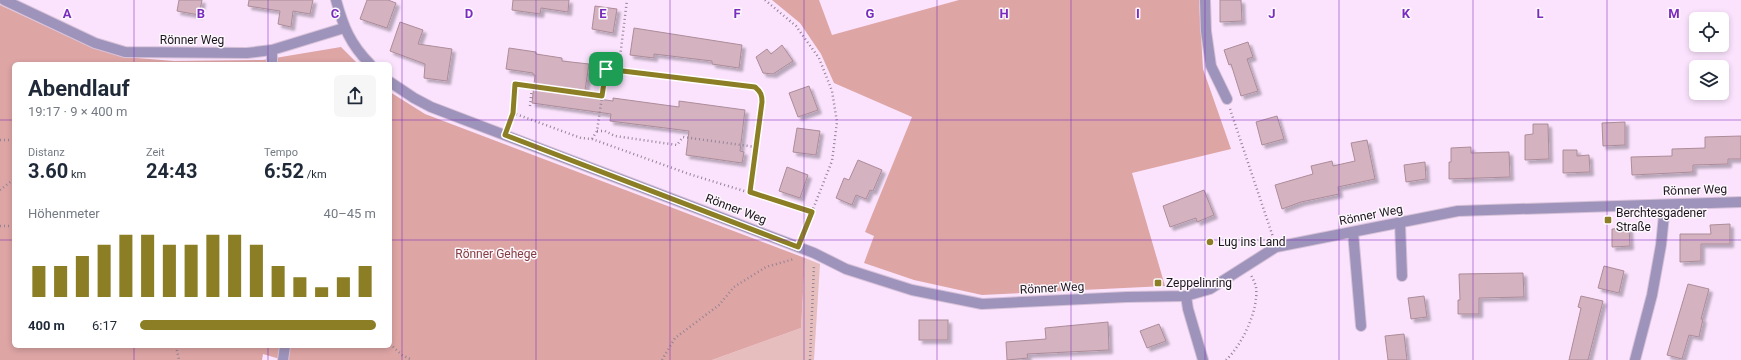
<!DOCTYPE html>
<html lang="de">
<head>
<meta charset="utf-8">
<style>
  :root { --surface:#fff; --page:#f6f6f7; --text:#1f2937; --muted:#747a83; --accent:#8b7e25 }
  body { margin:0; font-family:Roboto,sans-serif; background:var(--page); color:var(--text); height:100vh; display:flex; flex-direction:column; font-size:15px; white-space:nowrap }
  * { box-sizing:border-box; margin:0 }
  p { font-size:13px; color:var(--muted) }
  .icon { flex:none; width:22px; height:22px; fill:none; stroke:currentColor; stroke-width:2; stroke-linecap:round; stroke-linejoin:round }
  .map { position:relative; flex:1; overflow:hidden }
  .sheet { position:absolute; left:12px; top:62px; width:380px; height:286px; display:flex; flex-direction:column; background:var(--surface); border-radius:6px; box-shadow:0 2px 6px #0003 }
  .sheet>* { flex:none }
  .fabs { position:absolute; left:1689px; top:12px; display:grid; gap:8px }
  .fabs a { display:grid; place-items:center; width:40px; height:40px; border-radius:6px; background:var(--surface); box-shadow:0 2px 6px #0003; font-size:20px }
  .pin { position:absolute; display:grid; place-items:center; width:34px; height:34px; color:#fff; margin:-17px; border-radius:8px; box-shadow:0 2px 6px #0006 }
  .round { display:grid; place-items:center; flex:none; width:42px; height:42px; border-radius:6px; background:var(--page) }
  .headline { display:flex; align-items:center; justify-content:space-between; height:68px; padding:0 16px }
  h1 { font-size:22px; font-weight:700; line-height:30px }
  .metrics { display:grid; grid-template-columns:repeat(3,1fr); gap:6px; height:68px; padding:4px 16px }
  .metrics div { display:grid; align-content:center }
  .metrics b { font-size:20px; font-weight:700 }
  .metrics small { font-size:11px; font-weight:400 }
  .metrics p { font-size:11px }
  .chart { height:112px; padding:8px 16px }
  .chart p { display:flex; justify-content:space-between }
  .chart svg { width:100%; height:72px; margin-top:4px; stroke:var(--accent); stroke-width:6 }
  ul { padding:0 16px; list-style:none; font-size:13px }
  li { display:grid; grid-template-columns:64px 48px 1fr; align-items:center; height:30px }
  li i { height:10px; border-radius:5px; background:var(--accent) }
  .map>svg:first-child { display:block }
  .green { fill:#e7bebe }
  .forest { fill:#dea5a5 }
  .building { fill:#d4b2c0; stroke:#ac8c99; filter:url(#shadow) }
  .lines { fill:none; stroke-linecap:round; stroke-linejoin:round }
  .minor-casing { stroke:#d8c2d9; stroke-width:12 }
  .path { stroke:#948496; stroke-width:2.5; stroke-dasharray:1 3; stroke-linecap:butt }
  .minor { stroke:#9e94bb; stroke-width:10 }
  .route-casing { stroke:#fff; stroke-width:8 }
  .route { stroke:#8b7e25; stroke-width:5 }
  .grid { fill:none; stroke:#7b2cbf; stroke-width:1; stroke-opacity:0.55 }
  .poi-dot { fill:#8b7e25; stroke:#fcf7fc; stroke-width:1.5 }
  .labels { text-anchor:middle; dominant-baseline:central; stroke-width:3; stroke-linejoin:round; paint-order:stroke }
  .street-label { font-size:12px; fill:#1e161f; stroke:#fcf7fc }
  .poi-label { font-size:12px; fill:#1e161f; stroke:#fcf7fc; text-anchor:start }
  .park-label { font-size:12px; fill:#843d41; stroke:#fcf7fc }
  .grid-label { font-size:13px; text-anchor:middle; font-weight:bold; fill:#7b2cbf; stroke:#fcf7fc; stroke-width:3; stroke-linejoin:round; paint-order:stroke }
</style>
</head>
<body>
<div class="map">
<svg width="1741" height="360" viewBox="0 0 1741 360">
  <defs>
    <filter id="shadow"><feDropShadow dx="3.5" dy="3.5" stdDeviation="1" flood-color="#0004"/></filter>
  </defs>
  <rect width="100%" height="100%" fill="#fbe3fd"/>
  <polygon class="green" points="805,258 820,264 814,360 712,360 801,328"/>
  <g class="forest">
    <polygon points="772,0 819,0 832,35 959,0 1199,0 1203,69 1231,149 1132,173 1165,286 982,295 914,280 864,263 874,236 865,232 912,117 834,83 821,54 800,23"/>
    <polygon points="0,5 93,48 125,57 174,61 263,60 341,47 358,64 14,64 14,346 390,346 390,92 425,114 805,258 801,328 712,360 283,360 263,354 262,360 0,360"/>
  </g>
  <g class="building">
    <polygon points="179,0 202,0 199,15 177,11"/>
    <polygon points="249,0 313,0 310,14 293,11 291,27 278,24 280,11 248,6"/>
    <polygon points="367,0 388,0 396,3 387,28 360,19"/>
    <polygon points="513,0 569,0 568,12 541,8 540,14 512,10"/>
    <polygon points="1220,0 1241,0 1242,21 1220,22"/>
    <polygon points="595,6 617,9 613,33 592,29"/>
    <polygon points="400,22 423,30 418,44 452,49 447,81 424,78 425,64 390,51"/>
    <polygon points="634,28 742,45 739,68 712,64 712,61 654,54 654,58 630,55"/>
    <polygon points="1248,42 1253,57 1247,59 1258,91 1241,96 1231,64 1229,65 1224,50"/>
    <polygon points="782,45 793,61 773,74 763,73 756,57 767,49 771,54"/>
    <polygon points="509,48 536,52 536,54 562,58 562,61 589,64 584,97 613,101 613,98 679,107 679,101 745,110 740,151 744,152 742,163 686,155 689,131 610,121 611,114 532,103 535,75 533,75 533,73 506,69"/>
    <polygon points="809,86 818,110 798,117 789,93"/>
    <polygon points="1277,116 1284,139 1262,145 1256,122"/>
    <polygon points="1625,122 1625,145 1603,146 1602,123"/>
    <polygon points="1533,124 1548,124 1549,159 1525,160 1525,135 1533,134"/>
    <polygon points="797,128 820,131 816,155 793,152"/>
    <polygon points="1741,136 1741,159 1728,159 1728,164 1693,165 1693,172 1632,175 1631,157 1672,156 1672,149 1705,148 1705,137"/>
    <polygon points="1367,140 1375,179 1338,187 1339,194 1301,202 1282,209 1275,185 1313,174 1311,166 1332,161 1333,166 1355,161 1351,143"/>
    <polygon points="1471,147 1471,153 1509,152 1510,177 1449,179 1449,162 1451,162 1451,148"/>
    <polygon points="1563,150 1577,150 1577,156 1589,155 1590,172 1563,173"/>
    <polygon points="858,160 882,170 873,191 870,190 866,199 856,195 852,205 836,198 844,178 849,180"/>
    <polygon points="1425,162 1426,179 1406,182 1404,165"/>
    <polygon points="787,167 808,175 800,198 779,191"/>
    <polygon points="1204,190 1214,215 1197,222 1196,218 1170,227 1163,206"/>
    <polygon points="1730,224 1730,244 1701,244 1701,261 1680,262 1680,234 1711,234 1710,225"/>
    <polygon points="1629,228 1630,246 1612,247 1612,229"/>
    <polygon points="1604,266 1624,271 1619,293 1598,288"/>
    <polygon points="1523,273 1524,297 1479,298 1479,314 1458,314 1458,300 1460,300 1459,274"/>
    <polygon points="1688,284 1709,289 1701,319 1703,319 1699,337 1689,335 1682,359 1667,355"/>
    <polygon points="1424,296 1427,317 1411,319 1408,298"/>
    <polygon points="1581,296 1603,301 1588,360 1569,360 1581,308 1578,307"/>
    <rect x="919" y="320" width="29" height="20"/>
    <polygon points="1108,322 1109,350 1027,354 1028,358 1007,360 1006,342 1046,339 1045,328"/>
    <polygon points="1159,324 1166,341 1147,348 1140,331"/>
    <polygon points="1404,334 1407,360 1388,360 1385,336"/>
  </g>
  <g class="lines">
    <defs>
      <g id="minor">
        <polyline points="4,0 95,43 125,52 247,53 272,50 344,28"/>
        <path d="M336,0C343,26 350,44 370,64"/>
        <polyline points="1205,0 1206,31 1211,66 1227,99"/>
        <polyline points="272,50 272,64"/>
        <polyline points="390,82 414,98 431,107 814,253 846,269 912,290 982,304 1127,297 1186,296 1210,289 1276,247 1458,211 1741,202"/>
        <polyline points="1400,223 1402,276"/>
        <polyline points="1353,232 1361,326"/>
        <polyline points="1186,296 1188,309 1203,360"/>
        <polyline points="283,360 285,346"/>
        <polyline points="1635,360 1652,295 1661,245 1665,205"/>
      </g>
    </defs>
    <use href="#minor" class="minor-casing"/>
    <g class="path">
      <polyline points="765,0 796,26 819,58 832,91 837,122 832,161 802,237"/>
      <path d="M606,69L755,87C761,92 762,95 762,102L750,192"/>
      <polyline points="530,106 532,87"/>
      <polyline points="1230,109 1273,237"/>
      <polyline points="513,113 515,84 602,96"/>
      <polyline points="509,125 513,113 581,138 592,139 689,174 812,212"/>
      <polyline points="597,131 605,131 615,136 677,145 683,137 756,147"/>
      <polyline points="592,139 597,131 606,69 620,57 627,0"/>
      <polyline points="0,140 14,140"/>
      <polyline points="0,190 14,179"/>
      <polyline points="0,226 14,226"/>
      <polyline points="390,344 402,355 412,360"/>
      <polyline points="176,346 179,360"/>
      <polyline points="662,360 675,338 719,305 734,287 766,267 794,259"/>
      <polyline points="810,360 814,265"/>
      <path d="M1226,360C1242,345 1259,310 1256,287C1255,283 1253,279 1251,275"/>
    </g>
    <use href="#minor" class="minor"/>
  </g>
  <g class="lines">
    <defs>
      <path id="route" d="M606,69L755,87C761,92 762,95 762,102L750,192L812,212L798,247L505,135L513,113L515,84L602,96Z"/>
    </defs>
    <use href="#route" class="route-casing"/>
    <use href="#route" class="route"/>
  </g>
  <path class="grid" d="M134,0V64M268,0V64M402,0V360M536,0V360M670,0V360M804,0V360M937,0V360M1071,0V360M1205,0V360M1339,0V360M1473,0V360M1607,0V360M0,120H14M390,120H1741M0,240H14M390,240H1741M134,346V360M268,346V360"/>
  <g class="poi-dot">
    <rect x="1604" y="216" width="8" height="8" rx="2"/>
    <circle cx="1210" cy="242" r="4"/>
    <rect x="1154" y="279" width="8" height="8" rx="2"/>
  </g>
  <g class="labels">
    <g class="street-label">
      <text x="192" y="40">Rönner Weg</text>
      <text transform="translate(1695 190) rotate(-2)">Rönner Weg</text>
      <text transform="translate(736 209) rotate(21)">Rönner Weg</text>
      <text transform="translate(1371 215) rotate(-11)">Rönner Weg</text>
      <text transform="translate(1052 288) rotate(-3)">Rönner Weg</text>
    </g>
    <g class="poi-label">
      <text x="1616" y="213">Berchtesgadener<tspan x="1616" dy="14">Straße</tspan></text>
      <text x="1218" y="242">Lug ins Land</text>
      <text x="1166" y="283">Zeppelinring</text>
    </g>
    <g class="park-label">
      <text x="496" y="254">Rönner Gehege</text>
    </g>
  </g>
  <g class="grid-label">
    <text x="67" y="18">A</text>
    <text x="201" y="18">B</text>
    <text x="335" y="18">C</text>
    <text x="469" y="18">D</text>
    <text x="603" y="18">E</text>
    <text x="737" y="18">F</text>
    <text x="870" y="18">G</text>
    <text x="1004" y="18">H</text>
    <text x="1138" y="18">I</text>
    <text x="1272" y="18">J</text>
    <text x="1406" y="18">K</text>
    <text x="1540" y="18">L</text>
    <text x="1674" y="18">M</text>
  </g>
</svg>
<div class="fabs">
<a><svg class="icon" aria-label="locate" viewBox="0 0 24 24"><circle cx="12" cy="12" r="6"/><path d="M12 2v4M12 18v4M2 12h4M18 12h4"/></svg></a>
<a><svg class="icon" aria-label="layers" viewBox="0 0 24 24"><path d="M12 4l9 5-9 5-9-5zM3 14l9 5 9-5"/></svg></a>
</div>
<div class="pin" style="left:606px;top:69px;background:#1e9e55"><svg class="icon" aria-label="arrive" viewBox="0 0 24 24"><path d="M6 21V4h12l-3 4 3 4H6"/></svg></div>
<section class="sheet">
<div class="headline"><div><h1>Abendlauf</h1><p>19:17 · 9 × 400 m</p></div><a class="round"><svg class="icon" aria-label="share" viewBox="0 0 24 24"><path d="M12 15V3M7 8l5-5 5 5M5 13v7h14v-7"/></svg></a></div>
<div class="metrics">
<div><p>Distanz</p><b>3.60<small> km</small></b></div>
<div><p>Zeit</p><b>24:43</b></div>
<div><p>Tempo</p><b>6:52<small> /km</small></b></div>
</div>
<div class="chart"><p><span>Höhenmeter</span>40–45 m</p>
<svg viewBox="0 0 160 44" preserveAspectRatio="none"><path d="M5 44V25M15 44V25M25 44V19M35 44V12M45 44V6M55 44V6M65 44V12M75 44V12M85 44V6M95 44V6M105 44V12M115 44V25M125 44V32M135 44V38M145 44V32M155 44V25"/></svg>
</div>
<ul>
<li><b>400 m</b>6:17<i style="width:100%"></i></li>
</ul>
</section>
</div>
</body>
</html>
